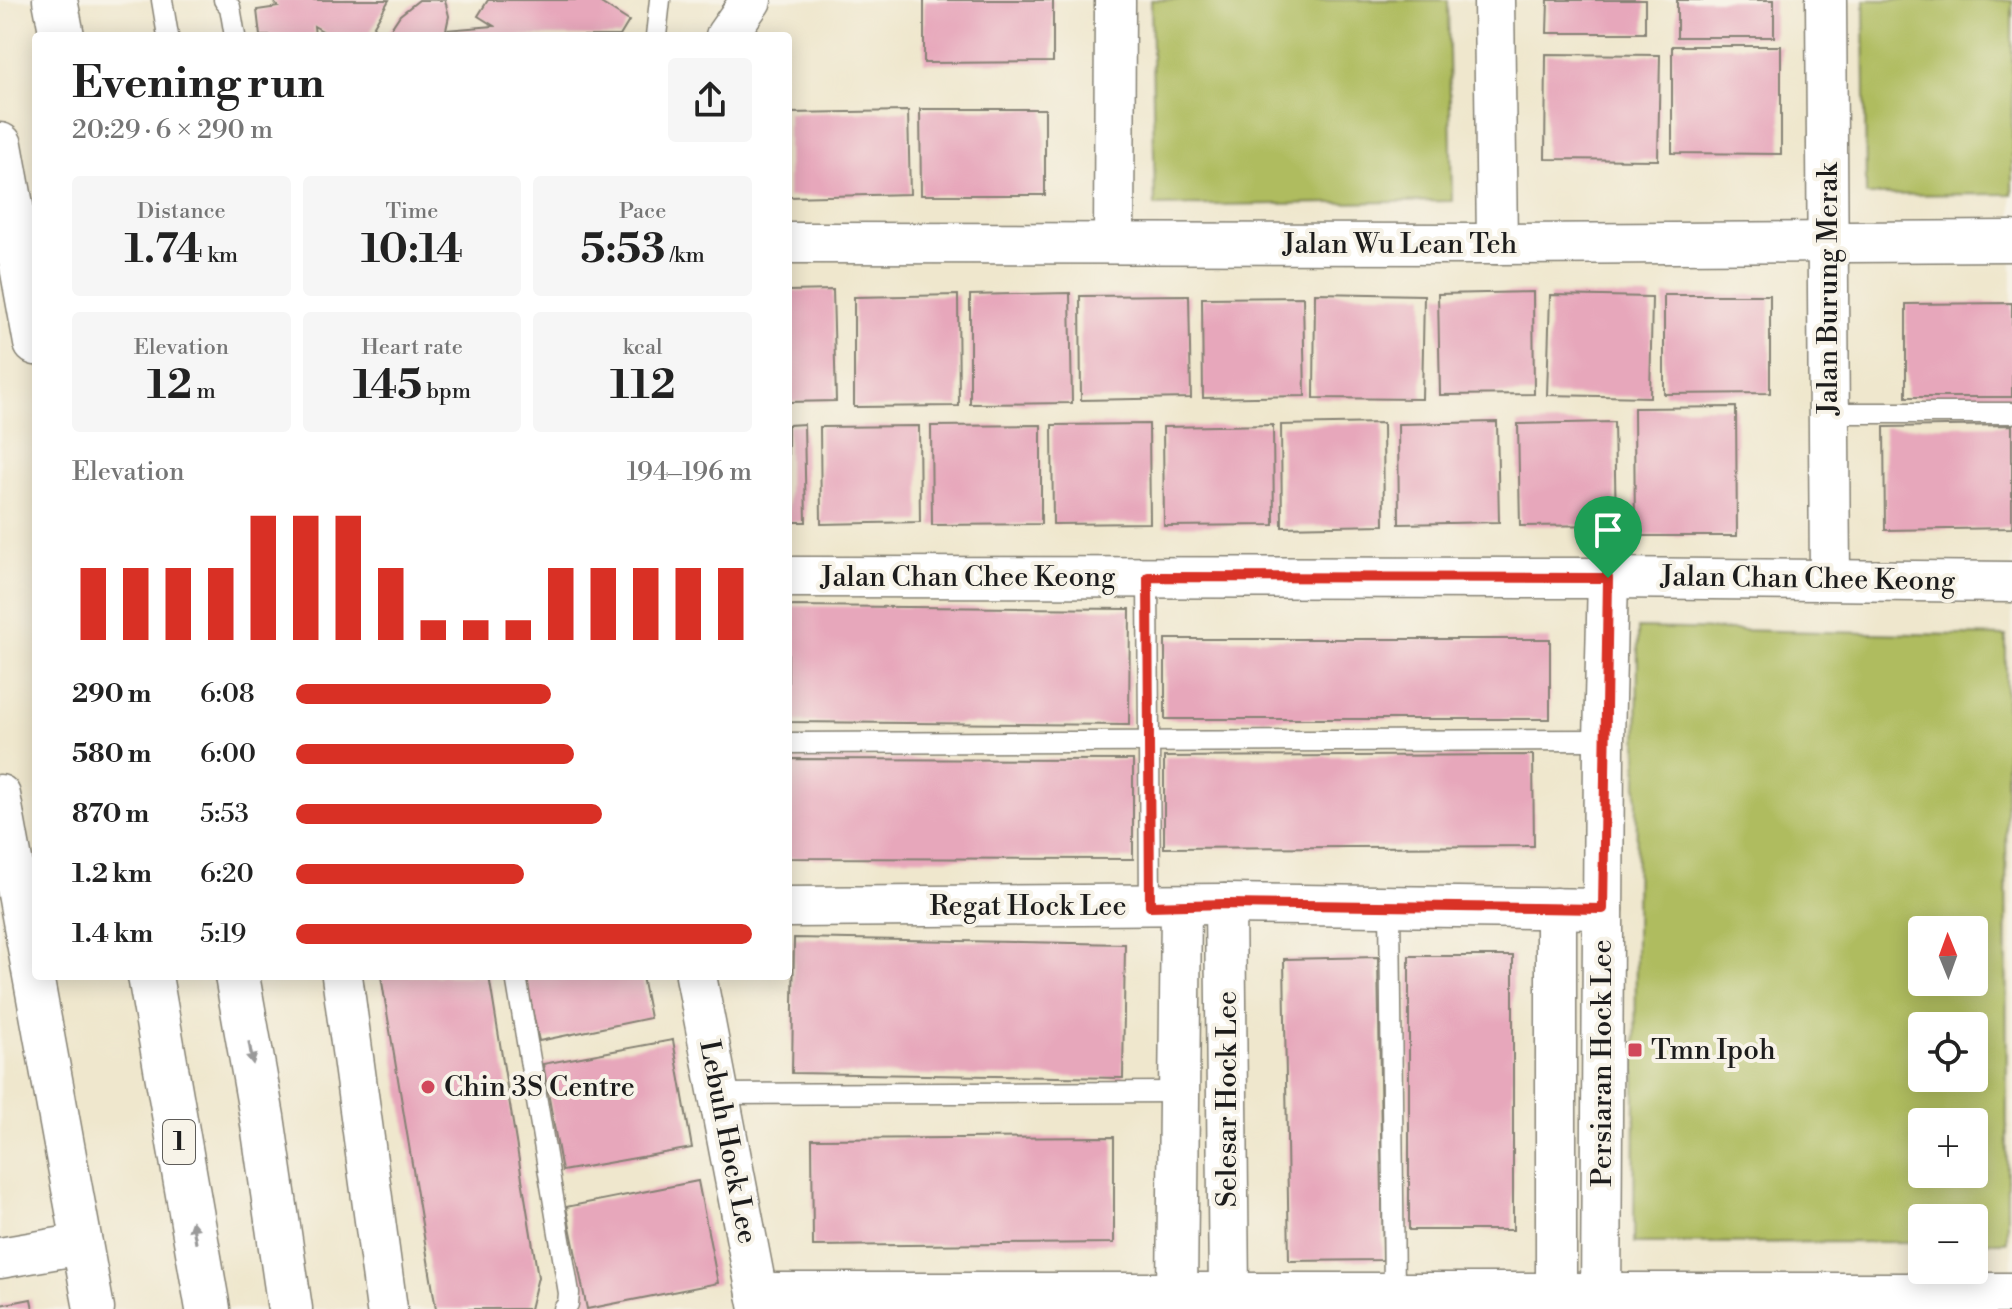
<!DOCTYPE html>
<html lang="en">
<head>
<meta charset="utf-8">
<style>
  :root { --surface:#fff; --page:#f6f6f6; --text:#222; --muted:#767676; --accent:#d93025 }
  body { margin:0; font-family:"Libre Bodoni",serif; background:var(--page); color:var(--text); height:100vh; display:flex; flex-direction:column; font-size:30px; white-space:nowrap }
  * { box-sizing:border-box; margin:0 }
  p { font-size:26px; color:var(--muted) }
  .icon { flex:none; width:44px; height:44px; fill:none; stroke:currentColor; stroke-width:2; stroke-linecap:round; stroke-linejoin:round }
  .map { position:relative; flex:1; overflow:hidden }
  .panel { position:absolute; left:32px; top:32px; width:760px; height:948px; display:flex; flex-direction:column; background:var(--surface); border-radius:8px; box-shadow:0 4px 20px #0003 }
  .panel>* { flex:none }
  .needle { width:52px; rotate:359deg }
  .fabs { position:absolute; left:1908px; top:916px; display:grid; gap:16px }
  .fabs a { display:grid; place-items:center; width:80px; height:80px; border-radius:8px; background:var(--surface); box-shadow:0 4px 20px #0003; font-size:40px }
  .pin { position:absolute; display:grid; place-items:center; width:68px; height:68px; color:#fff; margin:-82px -34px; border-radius:50% 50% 50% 0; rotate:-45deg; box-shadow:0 0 8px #0007 }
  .pin .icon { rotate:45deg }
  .round { display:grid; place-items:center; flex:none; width:84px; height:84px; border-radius:8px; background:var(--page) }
  .head { display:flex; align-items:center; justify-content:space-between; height:136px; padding:0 40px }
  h1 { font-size:44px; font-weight:800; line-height:60px }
  .metrics { display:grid; grid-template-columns:repeat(3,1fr); gap:12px; height:136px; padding:8px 40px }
  .metrics div { display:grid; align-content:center; border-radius:8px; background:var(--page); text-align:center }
  .metrics b { font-size:40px; font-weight:800 }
  .metrics small { font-size:22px; font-weight:400 }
  .metrics p { font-size:22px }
  .chart { height:224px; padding:16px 40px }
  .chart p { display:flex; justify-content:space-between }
  .chart svg { width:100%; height:144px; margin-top:8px; stroke:var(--accent); stroke-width:6 }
  ul { padding:0 40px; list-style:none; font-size:26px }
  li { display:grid; grid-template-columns:128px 96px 1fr; align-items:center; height:60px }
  li i { height:20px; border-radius:10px; background:var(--accent) }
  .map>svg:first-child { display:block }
  .green { fill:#afbc5e; stroke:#666c3d; stroke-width:2; fill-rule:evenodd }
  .building { fill:#e7a7bb }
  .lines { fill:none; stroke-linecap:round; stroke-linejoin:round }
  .service-casing { stroke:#868274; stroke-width:23 }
  .minor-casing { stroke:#868274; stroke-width:43 }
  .primary-casing { stroke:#868274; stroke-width:47 }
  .service { stroke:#fff; stroke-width:20 }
  .minor { stroke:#fff; stroke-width:40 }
  .primary { stroke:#fff; stroke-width:44 }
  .oneway { fill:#999 }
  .route-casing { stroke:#fff; stroke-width:16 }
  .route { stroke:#d93025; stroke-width:10 }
  .poi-dot { fill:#d1495b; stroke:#f7f3e8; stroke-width:3 }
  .labels { text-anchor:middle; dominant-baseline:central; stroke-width:8; stroke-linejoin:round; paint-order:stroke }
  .shield { fill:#f7f3e8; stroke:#5e5c59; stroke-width:2 }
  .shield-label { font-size:26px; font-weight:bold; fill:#1c1c1c }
  .street-label { font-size:28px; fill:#1c1c1c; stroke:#f7f3e8 }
  .poi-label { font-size:28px; fill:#1c1c1c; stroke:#f7f3e8; text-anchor:start }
</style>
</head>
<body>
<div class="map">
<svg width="2012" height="1309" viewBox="0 0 2012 1309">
  <rect width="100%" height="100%" fill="#f7f3e8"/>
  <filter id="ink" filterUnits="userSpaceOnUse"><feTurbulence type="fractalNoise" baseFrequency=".0125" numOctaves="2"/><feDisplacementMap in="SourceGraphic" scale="16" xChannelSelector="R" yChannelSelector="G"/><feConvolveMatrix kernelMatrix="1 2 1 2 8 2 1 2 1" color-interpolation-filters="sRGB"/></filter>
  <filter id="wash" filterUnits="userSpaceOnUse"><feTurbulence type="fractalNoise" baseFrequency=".006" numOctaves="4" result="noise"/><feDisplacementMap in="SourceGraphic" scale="32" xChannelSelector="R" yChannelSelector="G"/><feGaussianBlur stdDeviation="1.8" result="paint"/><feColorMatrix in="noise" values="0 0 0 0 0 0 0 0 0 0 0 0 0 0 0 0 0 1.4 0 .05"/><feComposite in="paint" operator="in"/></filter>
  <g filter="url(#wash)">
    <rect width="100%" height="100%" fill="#efe7cd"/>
    <g class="green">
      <polygon points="1151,0 1448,0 1452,201 1155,206"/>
      <polygon points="1864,0 2012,0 2012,194 1866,195"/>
      <path d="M1638,628L2006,636L2007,1242H1974V1218H1922V1242L1634,1243ZM1922,930H1974V982H1922ZM1974,1026V1078H1922V1026ZM1922,1122H1974V1174H1922Z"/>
    </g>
    <g id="blocks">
      <g class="building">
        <polygon points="272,0 389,0 368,36 331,36 314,26 315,36 260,36 257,10 278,7"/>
        <polygon points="419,0 445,0 449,16 446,30 494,26 478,16 488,0 596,0 629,21 620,36 386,36 400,15"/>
        <polygon points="924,0 1053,0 1053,62 924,63"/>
        <polygon points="1548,0 1645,0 1645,33 1547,33"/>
        <rect x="1677" y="0" width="97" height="37"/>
        <polygon points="1672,46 1781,46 1781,154 1672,153"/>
        <polygon points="1546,54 1660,55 1658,160 1545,159"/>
        <polygon points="920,109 1045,109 1045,195 921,195"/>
        <polygon points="908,111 910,194 788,197 788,113"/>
        <polygon points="833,290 836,401 788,402 788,291"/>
        <polygon points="1533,292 1534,394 1440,395 1438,294"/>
        <polygon points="1070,293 1072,403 970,404 970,295"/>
        <polygon points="1315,293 1424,295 1422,399 1314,398"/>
        <polygon points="958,295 959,406 854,407 854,297"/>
        <polygon points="1189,295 1191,398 1081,400 1080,296"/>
        <polygon points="1550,295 1652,297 1650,397 1547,395"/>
        <polygon points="1664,295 1770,295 1770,393 1664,394"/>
        <polygon points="1303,297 1305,396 1203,398 1202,298"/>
        <polygon points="2012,303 2012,397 1906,397 1906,304"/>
        <polygon points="1736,407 1737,536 1635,536 1634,408"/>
        <polygon points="1497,422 1499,522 1399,524 1398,424"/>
        <polygon points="1614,422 1616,525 1520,526 1518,424"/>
        <polygon points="1383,423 1384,525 1282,527 1281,425"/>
        <polygon points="804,424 806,522 788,522 788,425"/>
        <polygon points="1149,424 1150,523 1053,524 1052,425"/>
        <polygon points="1041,425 1041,524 932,525 931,426"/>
        <polygon points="1273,425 1274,525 1164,526 1163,427"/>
        <polygon points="2012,425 2012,528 1885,530 1884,427"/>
        <polygon points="919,426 920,522 821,524 820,427"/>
        <polygon points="788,606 1130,609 1129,725 788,722"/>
        <rect x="1165" y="639" width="385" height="80"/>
        <polygon points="1533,755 1534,846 1164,848 1164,757"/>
        <polygon points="788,759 1133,760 1133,859 788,858"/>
        <polygon points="794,938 1125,944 1123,1078 792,1073"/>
        <rect x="1409" y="956" width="104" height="274"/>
        <polygon points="1378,957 1383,1260 1289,1261 1284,959"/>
        <polygon points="381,976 489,976 538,1277 530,1309 436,1309"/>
        <polygon points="525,976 642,976 650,1018 539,1041"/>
        <polygon points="673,1040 692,1148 562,1171 543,1064"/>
        <polygon points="1114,1137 1114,1243 813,1246 812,1139"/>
        <polygon points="698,1181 718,1283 587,1309 566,1207"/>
        <polygon points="31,1299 33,1309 0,1309 0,1305"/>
      </g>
    </g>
  </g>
  <g filter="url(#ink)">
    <use href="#blocks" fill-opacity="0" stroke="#868274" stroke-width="2"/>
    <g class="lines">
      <defs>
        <g id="service">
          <polyline points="162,0 168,36"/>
          <polyline points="224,0 230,7 235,36"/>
          <polyline points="656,36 660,0"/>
          <polyline points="1829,413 2012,413"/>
          <polyline points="1148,577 1150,906"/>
          <polyline points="788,743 1604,740"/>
          <polyline points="1390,906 1394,1293"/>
          <polyline points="516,976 569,1293 568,1304 564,1309"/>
          <polyline points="718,1094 1179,1092"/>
        </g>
        <g id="minor">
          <polyline points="1494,0 1497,244"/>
          <polyline points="1826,0 1830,579"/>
          <polyline points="726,36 751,0"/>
          <polyline points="1114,242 1115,0"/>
          <polyline points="788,243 1497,244 2012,241"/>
          <polyline points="788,577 1608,578 2012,582"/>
          <polyline points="0,795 94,1309"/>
          <polyline points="1225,904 1229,1293"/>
          <polyline points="788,907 1225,904 1603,909"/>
          <polyline points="1556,908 1556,1293"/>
          <polyline points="342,976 387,1309"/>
          <polyline points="696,976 760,1309"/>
          <polyline points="0,1258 82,1244"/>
          <polyline points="757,1293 2012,1293"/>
          <polyline points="1177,1293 1181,906"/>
          <polyline points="1601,1309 1604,740 1608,578"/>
        </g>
        <g id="primary">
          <polyline points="55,0 62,36"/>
          <polyline points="0,145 36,343"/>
          <polyline points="150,976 208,1309"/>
          <polyline points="237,976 262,1117 290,1309"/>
        </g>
      </defs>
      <use href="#service" class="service-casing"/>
      <use href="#minor" class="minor-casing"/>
      <use href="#primary" class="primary-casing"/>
      <use href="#service" class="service"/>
      <use href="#minor" class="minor"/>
      <use href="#primary" class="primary"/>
    </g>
    <defs><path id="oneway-solid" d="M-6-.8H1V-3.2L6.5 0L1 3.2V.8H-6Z" transform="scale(2)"/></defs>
    <g class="oneway">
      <use href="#oneway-solid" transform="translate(251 1053) rotate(80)"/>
      <use href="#oneway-solid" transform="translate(194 1232) rotate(-100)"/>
    </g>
  </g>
  <g class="lines" filter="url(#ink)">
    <defs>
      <polygon id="route" points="1148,577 1608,578 1603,909 1225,904 1150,906"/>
    </defs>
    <use href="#route" class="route-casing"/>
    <use href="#route" class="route"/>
  </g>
  <g class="poi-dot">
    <rect x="1627" y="1042" width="16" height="16" rx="4"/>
    <circle cx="428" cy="1087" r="8"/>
  </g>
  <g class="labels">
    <rect class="shield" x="163" y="1120" width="32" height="44" rx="6"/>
    <g class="shield-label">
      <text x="179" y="1142">1</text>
    </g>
    <g class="street-label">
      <text x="1400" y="244">Jalan Wu Lean Teh</text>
      <text transform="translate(1828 289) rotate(-90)">Jalan Burung Merak</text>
      <text x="968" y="577">Jalan Chan Chee Keong</text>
      <text transform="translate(1808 579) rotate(1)">Jalan Chan Chee Keong</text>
      <text x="1028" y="906">Regat Hock Lee</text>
      <text transform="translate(1602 1063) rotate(-90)">Persiaran Hock Lee</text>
      <text transform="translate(1227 1099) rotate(-90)">Selesar Hock Lee</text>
      <text transform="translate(728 1142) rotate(79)">Lebuh Hock Lee</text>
    </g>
    <g class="poi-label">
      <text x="1651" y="1050">Tmn Ipoh</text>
      <text x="444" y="1087">Chin 3S Centre</text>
    </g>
  </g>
</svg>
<div class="fabs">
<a><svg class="needle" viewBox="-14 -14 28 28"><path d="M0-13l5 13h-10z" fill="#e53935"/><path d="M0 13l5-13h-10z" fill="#767676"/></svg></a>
<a><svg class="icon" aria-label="locate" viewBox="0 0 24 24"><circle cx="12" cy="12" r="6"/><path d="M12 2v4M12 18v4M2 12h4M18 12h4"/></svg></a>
<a>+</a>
<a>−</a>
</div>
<div class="pin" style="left:1608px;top:578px;background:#1e9e55"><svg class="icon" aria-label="arrive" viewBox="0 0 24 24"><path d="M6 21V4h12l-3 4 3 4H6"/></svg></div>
<section class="panel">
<div class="head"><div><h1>Evening run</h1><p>20:29 · 6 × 290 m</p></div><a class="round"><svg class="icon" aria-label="share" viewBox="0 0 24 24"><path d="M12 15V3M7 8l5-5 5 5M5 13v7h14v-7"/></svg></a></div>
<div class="metrics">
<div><p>Distance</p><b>1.74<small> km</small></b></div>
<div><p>Time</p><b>10:14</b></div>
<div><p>Pace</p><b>5:53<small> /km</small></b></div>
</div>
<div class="metrics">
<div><p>Elevation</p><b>12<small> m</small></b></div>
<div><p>Heart rate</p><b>145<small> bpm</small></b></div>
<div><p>kcal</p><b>112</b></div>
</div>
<div class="chart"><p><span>Elevation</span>194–196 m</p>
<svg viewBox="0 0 160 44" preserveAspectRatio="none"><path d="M5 44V22M15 44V22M25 44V22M35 44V22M45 44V6M55 44V6M65 44V6M75 44V22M85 44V38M95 44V38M105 44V38M115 44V22M125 44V22M135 44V22M145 44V22M155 44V22"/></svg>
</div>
<ul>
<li><b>290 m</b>6:08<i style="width:56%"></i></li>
<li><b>580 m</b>6:00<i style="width:61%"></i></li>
<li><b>870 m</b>5:53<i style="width:67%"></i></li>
<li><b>1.2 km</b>6:20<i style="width:50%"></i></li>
<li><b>1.4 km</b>5:19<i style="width:100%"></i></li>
</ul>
</section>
</div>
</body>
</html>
